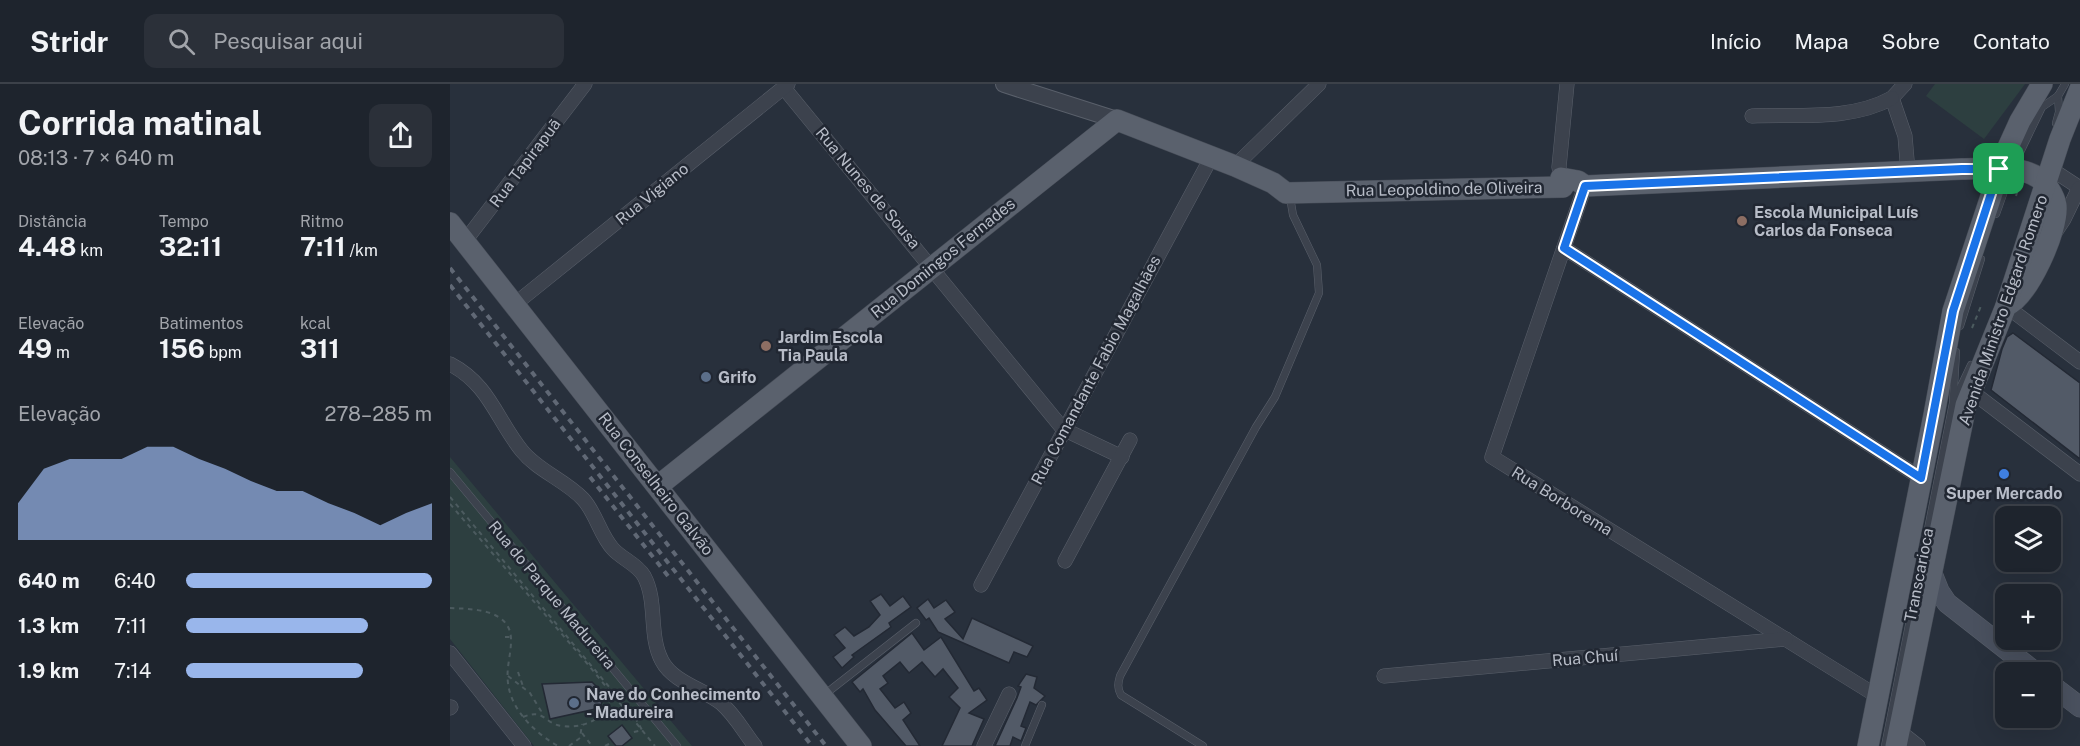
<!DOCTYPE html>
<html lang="pt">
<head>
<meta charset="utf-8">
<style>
  :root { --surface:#1e242d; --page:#2b3039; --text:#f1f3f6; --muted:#a1a4aa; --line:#3c4149; --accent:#99b6eb }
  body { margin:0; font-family:"Public Sans",sans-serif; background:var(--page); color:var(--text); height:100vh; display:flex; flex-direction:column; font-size:22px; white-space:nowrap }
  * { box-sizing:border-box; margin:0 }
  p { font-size:20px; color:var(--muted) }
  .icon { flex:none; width:33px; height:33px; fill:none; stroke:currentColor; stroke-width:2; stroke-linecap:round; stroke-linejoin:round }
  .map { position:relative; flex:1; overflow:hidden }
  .drawer { display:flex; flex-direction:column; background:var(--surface); width:450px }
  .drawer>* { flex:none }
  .controls { position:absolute; left:1545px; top:422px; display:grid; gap:12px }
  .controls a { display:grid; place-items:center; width:66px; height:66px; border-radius:12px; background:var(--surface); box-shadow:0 6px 24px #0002,0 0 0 2px var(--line); font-size:30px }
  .pin { position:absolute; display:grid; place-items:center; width:51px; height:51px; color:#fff; margin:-26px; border-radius:12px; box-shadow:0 3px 9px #0006 }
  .round { display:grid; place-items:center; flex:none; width:63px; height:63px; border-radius:12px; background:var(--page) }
  .overview { display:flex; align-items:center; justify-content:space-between; height:102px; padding:0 18px }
  h1 { font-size:33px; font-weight:700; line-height:45px }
  .stats { display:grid; grid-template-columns:repeat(3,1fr); gap:9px; height:102px; padding:6px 18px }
  .stats div { display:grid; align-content:center }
  .stats b { font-size:26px; font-weight:700 }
  .stats small { font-size:16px; font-weight:400 }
  .stats p { font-size:16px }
  .chart { height:168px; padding:12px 18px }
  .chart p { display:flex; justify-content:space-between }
  .chart svg { width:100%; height:108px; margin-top:6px; fill:var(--accent); opacity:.7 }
  ul { padding:0 18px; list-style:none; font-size:20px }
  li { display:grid; grid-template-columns:96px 72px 1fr; align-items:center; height:45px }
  li i { height:15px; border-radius:8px; background:var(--accent) }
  header { display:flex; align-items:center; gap:36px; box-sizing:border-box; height:84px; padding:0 30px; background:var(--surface); border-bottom:2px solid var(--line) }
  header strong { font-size:28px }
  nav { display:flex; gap:33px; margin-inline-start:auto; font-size:21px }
  .search { width:420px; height:54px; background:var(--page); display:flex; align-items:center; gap:15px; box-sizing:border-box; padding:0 21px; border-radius:12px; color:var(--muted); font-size:22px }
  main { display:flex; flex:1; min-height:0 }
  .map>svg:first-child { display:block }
  .green { fill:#2d3f40 }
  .building { fill:#525a67; stroke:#232934; stroke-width:1.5 }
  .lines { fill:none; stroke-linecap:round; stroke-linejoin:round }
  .service-casing { stroke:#5a606b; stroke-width:8 }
  .minor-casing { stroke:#5a606b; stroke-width:15 }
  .tertiary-casing { stroke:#5a606b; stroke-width:18 }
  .secondary-casing { stroke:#5a606b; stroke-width:21 }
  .primary-casing { stroke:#454b56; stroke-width:22 }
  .path { stroke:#4c5b5f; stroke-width:2; stroke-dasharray:4.5 4.5; stroke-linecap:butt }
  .service { stroke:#3c424d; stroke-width:7 }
  .minor { stroke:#3c424d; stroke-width:14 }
  .tertiary { stroke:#3c424d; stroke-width:16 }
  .secondary { stroke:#4a515f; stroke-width:20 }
  .primary { stroke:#5a616d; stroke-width:21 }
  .rail { stroke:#606875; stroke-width:4; stroke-dasharray:6 6; stroke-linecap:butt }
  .route-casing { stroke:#fff; stroke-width:12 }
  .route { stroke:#1a73e8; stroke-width:8 }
  .education-dot { fill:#8d6e63; stroke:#212732; stroke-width:2 }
  .service-dot { fill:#5c6f8a; stroke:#212732; stroke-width:2 }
  .shop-dot { fill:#3f7fe0; stroke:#212732; stroke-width:2 }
  .labels { text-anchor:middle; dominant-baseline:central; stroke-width:5; stroke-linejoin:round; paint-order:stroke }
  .street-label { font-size:16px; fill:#b8bdc8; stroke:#212732 }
  .poi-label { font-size:16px; font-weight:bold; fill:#b8bdc8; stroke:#212732; text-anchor:start }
</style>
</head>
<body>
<header>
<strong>Stridr</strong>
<div class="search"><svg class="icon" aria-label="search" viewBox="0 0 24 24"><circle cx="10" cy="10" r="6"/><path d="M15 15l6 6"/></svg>Pesquisar aqui</div>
<nav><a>Início</a><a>Mapa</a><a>Sobre</a><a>Contato</a></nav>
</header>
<main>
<section class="drawer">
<div class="overview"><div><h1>Corrida matinal</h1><p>08:13 · 7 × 640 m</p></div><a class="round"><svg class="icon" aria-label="share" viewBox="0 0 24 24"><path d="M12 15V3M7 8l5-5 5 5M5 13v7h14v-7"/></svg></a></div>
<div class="stats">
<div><p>Distância</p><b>4.48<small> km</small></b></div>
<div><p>Tempo</p><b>32:11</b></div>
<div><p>Ritmo</p><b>7:11<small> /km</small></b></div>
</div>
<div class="stats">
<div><p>Elevação</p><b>49<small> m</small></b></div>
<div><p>Batimentos</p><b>156<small> bpm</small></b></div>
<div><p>kcal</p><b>311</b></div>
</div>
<div class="chart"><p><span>Elevação</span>278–285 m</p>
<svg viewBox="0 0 160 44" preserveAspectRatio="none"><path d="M0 44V29L10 15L20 11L30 11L40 11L50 6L60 6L70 11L80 15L90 20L100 24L110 24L120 29L130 33L140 38L150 33L160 29V44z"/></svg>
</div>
<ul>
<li><b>640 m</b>6:40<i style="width:100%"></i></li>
<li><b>1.3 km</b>7:11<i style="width:74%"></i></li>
<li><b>1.9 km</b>7:14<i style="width:72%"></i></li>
</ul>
</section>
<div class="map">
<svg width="1630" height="662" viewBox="0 0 1630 662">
  <rect width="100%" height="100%" fill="#28303c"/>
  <g class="green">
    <polygon points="1485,0 1575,0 1534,55 1476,12"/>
    <polygon points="0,373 226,643 242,662 84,662 0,555"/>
  </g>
  <g class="building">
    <polygon points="1563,249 1630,299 1630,375 1541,306 1552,265 1557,253"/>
    <polygon points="431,510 440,522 453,512 461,523 439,539 441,543 402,571 404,573 392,584 383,573 395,564 384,551 395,543 404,552 419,543 430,531 420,517"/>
    <polygon points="478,515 484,524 496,516 505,528 495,535 513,555 522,534 583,562 577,573 564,568 559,579 488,548 479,534 476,536 467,524"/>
    <polygon points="462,549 474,566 491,553 524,607 529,604 537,616 519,629 534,635 522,662 492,662 510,624 499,613 508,604 493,585 485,593 472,578 459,589 450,578 433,592 438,599 430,605 445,624 454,618 461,629 453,636 470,662 456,662 425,626 413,605 410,608 402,598"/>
    <polygon points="576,590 587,593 584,604 595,612 586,621 580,618 571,642 576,644 571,657 563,653 560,662 545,662 567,614 571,603 568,602"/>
    <polygon points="142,598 152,608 153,615 150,624 100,635 92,600"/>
    <polygon points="172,641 182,654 172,662 166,662 158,652"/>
  </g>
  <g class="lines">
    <defs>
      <g id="service">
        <polyline points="1606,39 1609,28 1608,12"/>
        <polyline points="1546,130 1562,85 1592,23 1608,12 1615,0"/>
        <polyline points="1510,242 1531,175"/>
        <polyline points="1504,317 1521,281"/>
        <polyline points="0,388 227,662"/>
        <polyline points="374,611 466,539"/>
        <polyline points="575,662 592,621"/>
        <path d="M753,662L671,611C667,604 668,599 670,592L806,343L825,313L869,209L867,181L843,131L840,113"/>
        <polyline points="1435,662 1503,319 1506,268"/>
      </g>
      <g id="minor">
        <polyline points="1455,0 1442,14 1455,52 1458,88"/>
        <polyline points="334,4 613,345 672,373"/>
        <path d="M1302,32C1349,30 1400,37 1442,14"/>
        <polyline points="785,82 869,0"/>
        <polyline points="1601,85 1630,104"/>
        <polyline points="1111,94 1109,83 1117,0"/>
        <polyline points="1135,102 1042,373 1427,612"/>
        <polyline points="1606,147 1614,135 1629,104"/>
        <polyline points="15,157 135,0"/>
        <polyline points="1114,164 1471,394"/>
        <polyline points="65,220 338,0"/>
        <polyline points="1556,222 1630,278"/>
        <path d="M0,280C40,301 46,335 72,367C88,387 115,396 133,415C146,429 150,451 163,465C172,475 187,480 194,492C208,518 198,551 212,577C223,598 253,605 271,619C285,631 294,648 305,662"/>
        <polyline points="1521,307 1630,390"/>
        <polyline points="615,477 680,356"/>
        <polyline points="531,501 762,72"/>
        <polyline points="0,569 74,662"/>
        <polyline points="934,592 1336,555"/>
        <polyline points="0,624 1,623"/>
        <polyline points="1449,647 1468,662"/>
        <polyline points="534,662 559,610"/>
      </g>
      <polyline id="tertiary" points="554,0 667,36"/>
      <g id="secondary">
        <polyline points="1481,487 1489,507 1497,519 1585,588"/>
        <polyline points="1600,600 1630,623"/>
      </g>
      <g id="primary">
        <polyline points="0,139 411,662"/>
        <path d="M208,402L667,36L785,82L823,99L836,109L1113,103L1111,94L1128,97L1135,102L1512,85C1536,85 1568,80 1589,94C1597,100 1604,111 1606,121C1609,145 1578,213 1556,222"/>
        <polyline points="1418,662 1484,331 1503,227 1555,70 1570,37 1592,0"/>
        <polyline points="1446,662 1516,321 1556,222 1610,55 1630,5"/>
      </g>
    </defs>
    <use href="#service" class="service-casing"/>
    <use href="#minor" class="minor-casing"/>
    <use href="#tertiary" class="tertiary-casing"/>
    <use href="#secondary" class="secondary-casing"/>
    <use href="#primary" class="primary-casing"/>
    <g class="path">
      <polyline points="1566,112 1569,102"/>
      <polyline points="1522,244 1531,222"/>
      <polyline points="0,413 186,635 192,646 180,649"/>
      <polyline points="0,420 135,577 205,662"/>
      <path d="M0,524C23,525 62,525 61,557C61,571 56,584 58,599C61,626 85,649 108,662"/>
      <polyline points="55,553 61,553"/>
      <polyline points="68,588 74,605"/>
      <polyline points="58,592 80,609 91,627 91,630"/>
      <path d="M73,633C95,624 94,640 112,642C136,645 159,633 161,608"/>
      <polyline points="132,649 142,662"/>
      <polyline points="119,662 130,654 132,640"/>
      <polyline points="155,662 161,659"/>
    </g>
    <use href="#service" class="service"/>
    <use href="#minor" class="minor"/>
    <use href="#tertiary" class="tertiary"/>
    <use href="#secondary" class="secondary"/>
    <use href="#primary" class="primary"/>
    <g class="rail">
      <polyline points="0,184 376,662"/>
      <polyline points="0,201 362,662"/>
      <polyline points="140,393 218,492"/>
    </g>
  </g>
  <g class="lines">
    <defs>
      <polygon id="route" points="1512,85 1549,85 1503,227 1471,394 1114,164 1135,102"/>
    </defs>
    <use href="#route" class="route-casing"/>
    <use href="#route" class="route"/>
  </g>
  <g class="education-dot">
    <circle cx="1292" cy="137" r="6"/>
    <circle cx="316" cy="262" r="6"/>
  </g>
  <g class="service-dot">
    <circle cx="256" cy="293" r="6"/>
    <circle cx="124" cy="619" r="6"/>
  </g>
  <circle class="shop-dot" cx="1554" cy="390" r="6"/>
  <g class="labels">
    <g class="street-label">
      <text transform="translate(75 79) rotate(-53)">Rua Tapirapuã</text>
      <text transform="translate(418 104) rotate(50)">Rua Nunes de Sousa</text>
      <text transform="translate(994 105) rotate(-1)">Rua Leopoldino de Oliveira</text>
      <text transform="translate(202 110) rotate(-39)">Rua Vigiano</text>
      <text transform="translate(493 174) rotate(-39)">Rua Domingos Fernades</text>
      <text transform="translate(1553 226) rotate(-71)">Avenida Ministro Edgard Romero</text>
      <text transform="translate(646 286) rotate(-62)">Rua Comandante Fabio Magalhães</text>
      <text transform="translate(206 400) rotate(52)">Rua Conselheiro Galvão</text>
      <text transform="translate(1112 417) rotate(32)">Rua Borborema</text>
      <text transform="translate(1469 491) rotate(-79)">Transcarioca</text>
      <text transform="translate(102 511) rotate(50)">Rua do Parque Madureira</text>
      <text transform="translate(1135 574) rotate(-5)">Rua Chuí</text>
    </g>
    <g class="poi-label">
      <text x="1304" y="128">Escola Municipal Luís<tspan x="1304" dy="18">Carlos da Fonseca</tspan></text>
      <text x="328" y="253">Jardim Escola<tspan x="328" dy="18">Tia Paula</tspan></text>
      <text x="268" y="293">Grifo</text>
      <text x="1554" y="409" text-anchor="middle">Super Mercado</text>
      <text x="136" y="610">Nave do Conhecimento<tspan x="136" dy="18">- Madureira</tspan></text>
    </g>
  </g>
</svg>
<div class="controls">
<a><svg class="icon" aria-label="layers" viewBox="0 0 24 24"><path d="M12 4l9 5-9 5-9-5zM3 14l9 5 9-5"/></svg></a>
<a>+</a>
<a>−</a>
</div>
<div class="pin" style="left:1549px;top:85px;background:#1e9e55"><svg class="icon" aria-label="arrive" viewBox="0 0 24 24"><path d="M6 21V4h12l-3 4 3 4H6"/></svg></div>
</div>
</main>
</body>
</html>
